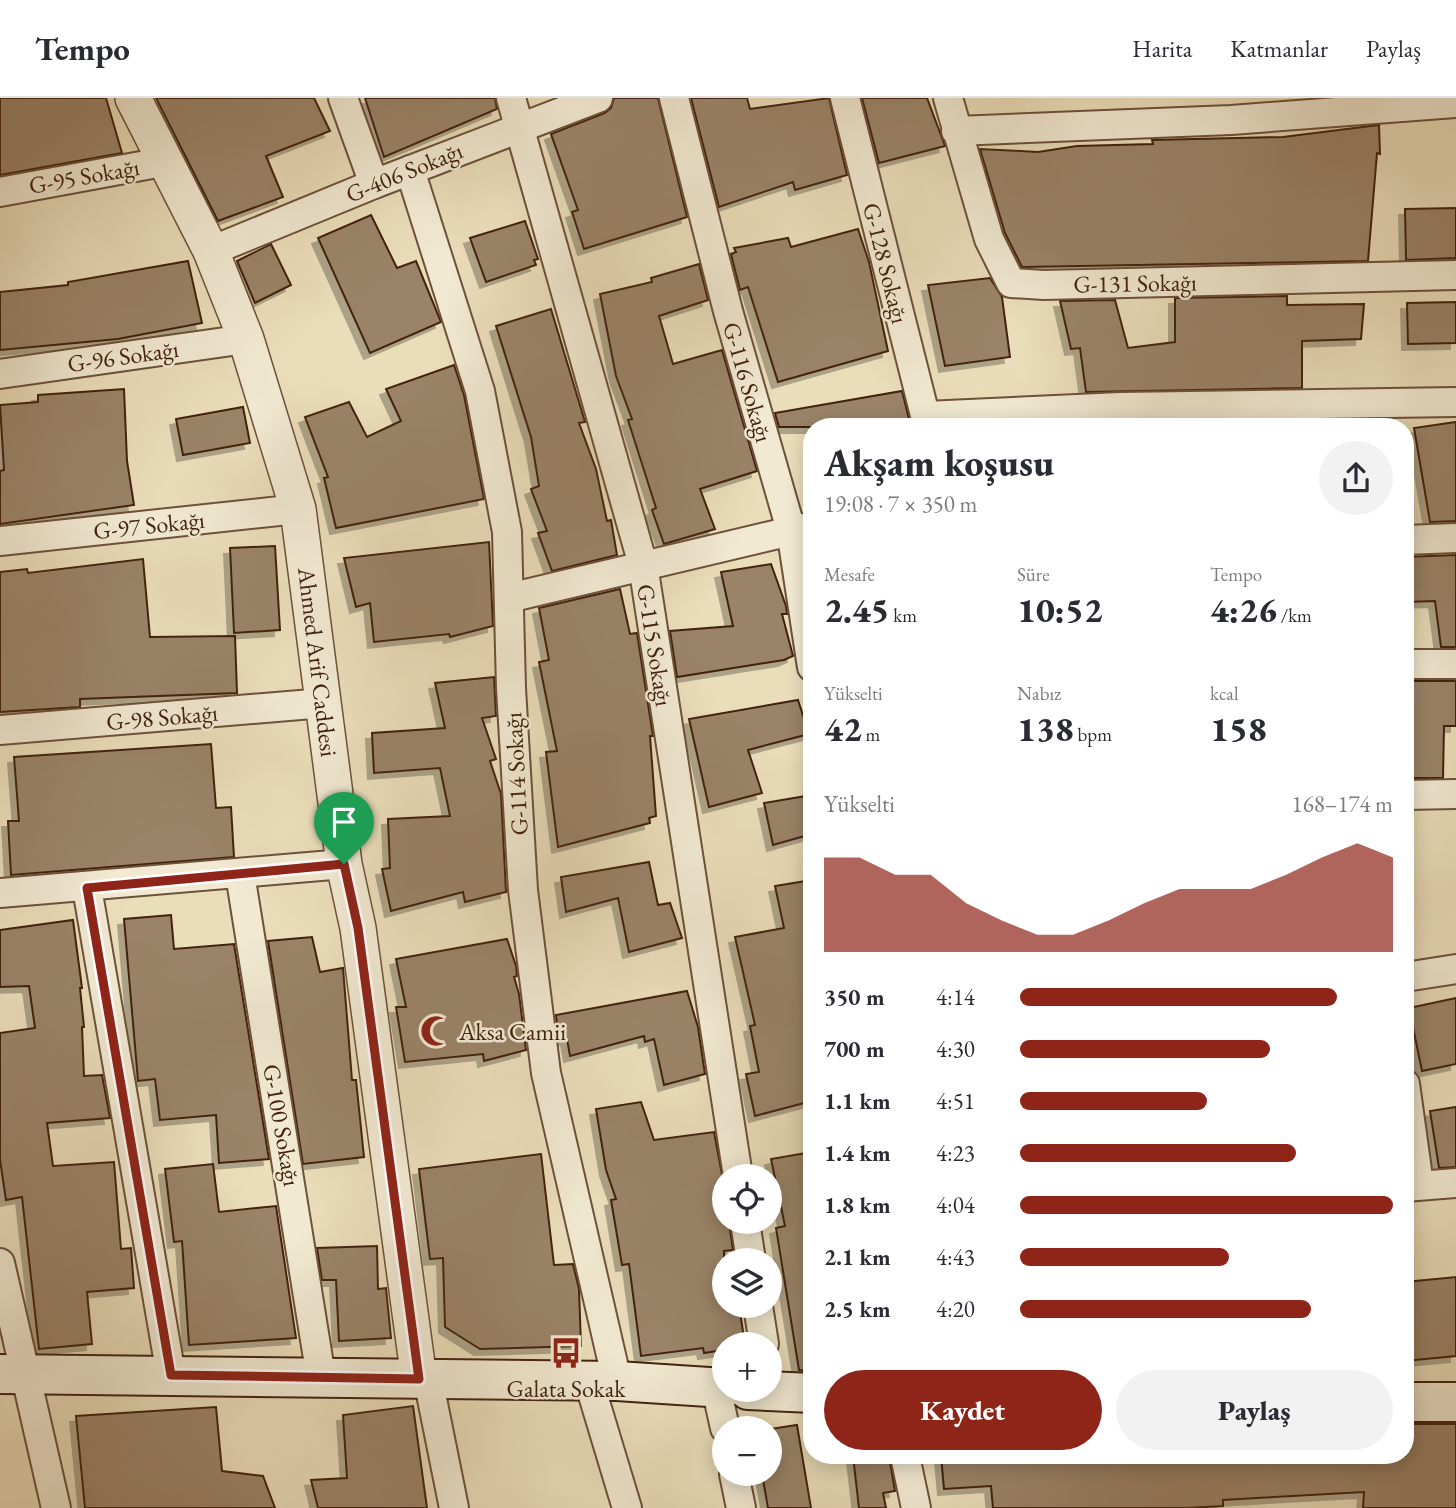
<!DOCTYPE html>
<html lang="tr">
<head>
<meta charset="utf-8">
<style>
  :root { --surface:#fff; --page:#f2f2f3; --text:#2b2b33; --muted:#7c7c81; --line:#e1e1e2; --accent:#8f2418 }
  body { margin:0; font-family:"EB Garamond",serif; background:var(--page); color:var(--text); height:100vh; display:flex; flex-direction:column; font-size:26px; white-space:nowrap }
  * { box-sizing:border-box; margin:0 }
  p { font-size:23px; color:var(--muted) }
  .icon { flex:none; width:38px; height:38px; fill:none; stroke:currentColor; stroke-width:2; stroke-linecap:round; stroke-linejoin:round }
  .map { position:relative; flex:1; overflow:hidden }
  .side { position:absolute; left:803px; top:320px; width:611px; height:1046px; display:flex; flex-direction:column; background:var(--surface); border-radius:28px; box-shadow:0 4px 18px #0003 }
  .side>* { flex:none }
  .controls { position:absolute; left:712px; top:1066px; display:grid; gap:14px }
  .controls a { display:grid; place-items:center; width:70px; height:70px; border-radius:50%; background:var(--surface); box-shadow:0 4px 18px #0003; font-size:35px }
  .pin { position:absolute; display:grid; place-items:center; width:60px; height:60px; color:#fff; margin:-72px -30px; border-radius:50% 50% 50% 0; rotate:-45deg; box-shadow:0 0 7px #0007 }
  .pin .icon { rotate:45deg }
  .round { display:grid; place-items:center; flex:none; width:74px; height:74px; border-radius:37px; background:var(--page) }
  .summary { display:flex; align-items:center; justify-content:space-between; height:119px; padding:0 21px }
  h1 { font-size:38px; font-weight:800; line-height:52px }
  .stats { display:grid; grid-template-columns:repeat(3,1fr); gap:10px; height:119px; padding:7px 21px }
  .stats div { display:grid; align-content:center }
  .stats b { font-size:35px; font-weight:800 }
  .stats small { font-size:19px; font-weight:400 }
  .stats p { font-size:19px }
  .chart { height:196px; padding:14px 21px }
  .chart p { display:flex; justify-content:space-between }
  .chart svg { width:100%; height:126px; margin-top:7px; fill:var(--accent); opacity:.7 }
  .primary-button { display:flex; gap:14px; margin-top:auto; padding:14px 21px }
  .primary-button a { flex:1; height:80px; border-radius:42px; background:var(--accent); color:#fff; font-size:28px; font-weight:800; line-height:80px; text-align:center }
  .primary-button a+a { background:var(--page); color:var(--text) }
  ul { padding:0 21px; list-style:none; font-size:23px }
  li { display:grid; grid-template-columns:112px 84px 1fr; align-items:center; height:52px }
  li i { height:18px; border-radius:9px; background:var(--accent) }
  header { display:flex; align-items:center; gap:42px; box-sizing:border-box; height:98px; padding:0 35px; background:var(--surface); border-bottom:2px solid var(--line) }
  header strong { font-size:33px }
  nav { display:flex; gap:38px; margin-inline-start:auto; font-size:24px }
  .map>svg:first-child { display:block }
  .building { fill:#9a8367; stroke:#43220e; stroke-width:2; filter:url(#shadow) }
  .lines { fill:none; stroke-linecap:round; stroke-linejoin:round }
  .minor-casing { stroke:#6d5139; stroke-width:32 }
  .tertiary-casing { stroke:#6d5139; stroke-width:38 }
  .secondary-casing { stroke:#43220e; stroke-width:42 }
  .minor { stroke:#f1e9d2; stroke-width:28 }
  .tertiary { stroke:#f1e9d2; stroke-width:35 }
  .secondary { stroke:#f1e9d2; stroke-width:38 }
  .route-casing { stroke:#fff; stroke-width:14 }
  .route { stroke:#8f2418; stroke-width:9 }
  .labels { text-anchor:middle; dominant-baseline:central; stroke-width:5; stroke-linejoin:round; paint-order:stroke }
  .street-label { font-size:24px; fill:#43220e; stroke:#f1e9d2 }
  .poi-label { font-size:24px; fill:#43220e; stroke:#f1e9d2; text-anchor:start }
</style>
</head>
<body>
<header>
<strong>Tempo</strong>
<nav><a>Harita</a><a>Katmanlar</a><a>Paylaş</a></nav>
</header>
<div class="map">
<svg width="1456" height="1410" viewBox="0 0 1456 1410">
  <defs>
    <filter id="shadow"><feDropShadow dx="-6" dy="6" stdDeviation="0" flood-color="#0004"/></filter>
  </defs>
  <rect width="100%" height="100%" fill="#eaddb9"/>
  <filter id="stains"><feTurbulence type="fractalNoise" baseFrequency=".00286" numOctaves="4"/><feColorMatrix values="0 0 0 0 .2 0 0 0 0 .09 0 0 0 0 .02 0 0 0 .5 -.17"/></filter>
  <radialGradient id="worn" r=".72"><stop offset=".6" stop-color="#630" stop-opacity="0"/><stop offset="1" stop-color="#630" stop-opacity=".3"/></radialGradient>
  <g class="building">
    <polygon points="0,0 106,0 122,55 0,77"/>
    <polygon points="156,0 314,0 330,33 266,58 283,99 218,123"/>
    <polygon points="365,0 495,0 497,11 384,59"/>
    <polygon points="614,0 658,0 687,119 584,151 572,114 578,112 551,36 605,15 611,10"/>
    <polygon points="691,0 747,0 750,11 829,0 847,77 795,92 793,84 719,109"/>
    <polygon points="862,0 927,0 945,48 879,65"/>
    <polygon points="1379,27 1380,56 1377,55 1368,163 1022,169 1005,135 980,51 1038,54 1077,48 1153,46 1152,42 1283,39"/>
    <polygon points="1456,110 1456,160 1406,162 1405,111"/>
    <polygon points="371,117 397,170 416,163 441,224 370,255 318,140"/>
    <polygon points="525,123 538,161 534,162 536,167 486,184 470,140"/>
    <polygon points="858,131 869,164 888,253 778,284 748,189 740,192 731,156 736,154 734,150 788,140 791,149"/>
    <polygon points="271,146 291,187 255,205 237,163"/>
    <polygon points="188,163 202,225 118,241 0,252 0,194 68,187 68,184"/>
    <polygon points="699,166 708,202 659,218 673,266 722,252 757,373 700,391 715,431 664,446 652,412 656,410 628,322 632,321 616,278 600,196 652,184 651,180"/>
    <polygon points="990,180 1002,199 1010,259 945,268 928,187"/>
    <polygon points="1287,198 1287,207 1364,206 1361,241 1302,243 1302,290 1086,294 1080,250 1071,251 1060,203 1115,202 1128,250 1175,244 1175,200"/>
    <polygon points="1456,204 1456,245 1408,246 1407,205"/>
    <polygon points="551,211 585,324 579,325 596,371 607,423 611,422 617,457 552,473 538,435 547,433 531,391 539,388 531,339 496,228"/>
    <polygon points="454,267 464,297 484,401 336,430 324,380 328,379 305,319 349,304 367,339 401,323 386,291"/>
    <polygon points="124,291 127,363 134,407 0,426 0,373 4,372 0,307 38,304 38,297"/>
    <polygon points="902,293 911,329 779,329 775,315"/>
    <polygon points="243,309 250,345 183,357 176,321"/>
    <polygon points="1302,323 1302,329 1091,327 1122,326"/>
    <polygon points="1456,324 1456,423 1430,424 1414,330"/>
    <polygon points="489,444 493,528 450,539 449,536 374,544 370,505 356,509 344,460"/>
    <polygon points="275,448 280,532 234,535 230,450"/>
    <polygon points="1456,457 1456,549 1441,549 1435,503 1405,504 1405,459"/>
    <polygon points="143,461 150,539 235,538 237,595 80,601 80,609 0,614 0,474 27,471 28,475"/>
    <polygon points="771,466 786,508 787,516 782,516 793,558 784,562 677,579 670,533 733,528 721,474"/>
    <polygon points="620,491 630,536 637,535 653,638 650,638 656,718 649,720 650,725 558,749 546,654 557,653 539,564 549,562 539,510"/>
    <polygon points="494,579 496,618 482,620 496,661 490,663 501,696 506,794 465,804 463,794 391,813 382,771 390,770 388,721 450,718 440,670 374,675 372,635 445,630 435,585"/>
    <polygon points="1405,583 1456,583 1456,628 1444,628 1443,680 1405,680"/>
    <polygon points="798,602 809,636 748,652 762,695 709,709 689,621"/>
    <polygon points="211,646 216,710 231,709 234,759 11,777 8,723 19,723 14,659"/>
    <polygon points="812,697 812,736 773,747 764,705"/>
    <polygon points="649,764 658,807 670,805 682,840 629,854 618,800 566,814 561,779"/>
    <polygon points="812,782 812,1003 755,1018 746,976 759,974 750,928 755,927 735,839 784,830 775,788"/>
    <polygon points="171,817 174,851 234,846 269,1061 219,1065 216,1017 160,1022 155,981 138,983 124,821"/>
    <polygon points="73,822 82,890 80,890 84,929 82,929 84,978 102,977 110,1020 47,1025 53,1068 114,1064 121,1151 131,1150 134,1190 87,1194 92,1246 39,1251 22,1099 6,1102 0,1062 0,935 35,930 29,888 0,889 0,832"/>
    <polygon points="312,839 320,874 343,870 352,982 356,982 364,1059 303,1066 268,843"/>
    <polygon points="507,841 516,868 517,878 514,879 519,896 526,952 484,963 483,956 405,964 396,909 406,909 396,861"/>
    <polygon points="687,893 698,929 705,976 664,987 654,941 645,944 644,938 570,958 567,941 559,943 556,917"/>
    <polygon points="1456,900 1456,966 1422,973 1409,910"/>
    <polygon points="641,1004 654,1042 714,1034 724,1087 724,1124 729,1124 733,1152 724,1153 724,1208 739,1208 745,1246 724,1246 724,1252 704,1255 703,1250 641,1258 629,1166 622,1167 611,1102 616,1101 606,1072 596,1011"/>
    <polygon points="1456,1009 1456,1069 1439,1070 1430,1013"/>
    <polygon points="812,1054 812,1273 808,1273 799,1272 776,1130 785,1128 771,1061"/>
    <polygon points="541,1056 554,1167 573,1166 579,1191 581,1248 480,1251 445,1229 443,1160 430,1161 419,1071"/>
    <polygon points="213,1066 219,1114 276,1108 296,1240 189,1247 182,1143 174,1144 165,1071"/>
    <polygon points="377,1148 378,1191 386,1190 391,1240 339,1243 336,1182 322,1182 317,1150"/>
    <polygon points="1456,1179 1456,1258 1405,1263 1405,1184"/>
    <polygon points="413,1308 427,1410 318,1410 311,1382 347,1380 343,1317"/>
    <polygon points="216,1309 222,1373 263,1378 275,1410 85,1410 76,1318"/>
    <polygon points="1405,1326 1456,1326 1456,1410 1363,1410 1364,1394 1223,1402 1223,1408 1187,1410 993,1410 991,1388 944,1391 941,1358 1405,1358"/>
    <polygon points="797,1327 811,1410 768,1410 762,1376 770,1376 770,1331"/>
    <polygon points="853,1358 889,1358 895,1393 883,1395 886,1410 859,1410"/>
  </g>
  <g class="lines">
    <defs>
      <g id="minor">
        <polyline points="343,0 374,86"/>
        <polyline points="511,0 643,467 738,1078"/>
        <polyline points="674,0 728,213 791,432 812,569"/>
        <polyline points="845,0 928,329"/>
        <polyline points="948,0 989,141 1011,185 1044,187 1456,177"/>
        <polyline points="956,33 1231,22 1456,5"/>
        <polyline points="410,72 480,293 507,434 511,590 523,792 546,975 617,1283"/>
        <polyline points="0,94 168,63"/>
        <polyline points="211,153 374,86 598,0"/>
        <polyline points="0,276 246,241"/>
        <polyline points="925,318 1121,309 1456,304"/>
        <polyline points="1405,442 1456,440"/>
        <polyline points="0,443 298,411"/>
        <polyline points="509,500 812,428"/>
        <polyline points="1405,566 1456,566"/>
        <polyline points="0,632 324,605"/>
        <polyline points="1405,697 1456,696"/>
        <polyline points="240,776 321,1279"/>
        <polyline points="87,790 171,1277"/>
        <polyline points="0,795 344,766"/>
        <polyline points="1405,879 1456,871"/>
        <polyline points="1405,986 1419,1087"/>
        <polyline points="1405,1089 1456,1085"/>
        <polyline points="745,1124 751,1162"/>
        <polyline points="0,1165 56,1410"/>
        <polyline points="758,1208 764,1246"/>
        <polyline points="428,1281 454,1410"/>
        <polyline points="589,1284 627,1410"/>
        <polyline points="716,1289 725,1330"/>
        <polyline points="905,1358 916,1410"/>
        <polyline points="734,1376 741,1410"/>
      </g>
      <polyline id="tertiary" points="133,0 211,153 246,241 298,411 344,766 358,830 419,1281"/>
      <g id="secondary">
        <polyline points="0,1276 617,1283 724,1290"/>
        <polyline points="748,1292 812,1295"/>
        <polyline points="1405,1304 1456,1304"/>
      </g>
    </defs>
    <use href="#minor" class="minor-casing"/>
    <use href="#tertiary" class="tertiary-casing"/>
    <use href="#secondary" class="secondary-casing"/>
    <use href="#minor" class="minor"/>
    <use href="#tertiary" class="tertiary"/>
    <use href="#secondary" class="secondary"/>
  </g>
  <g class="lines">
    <defs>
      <polygon id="route" points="344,766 358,830 419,1281 171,1277 87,790"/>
    </defs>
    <use href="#route" class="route-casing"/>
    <use href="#route" class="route"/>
  </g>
  <defs>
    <symbol id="mosque-bare" viewBox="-9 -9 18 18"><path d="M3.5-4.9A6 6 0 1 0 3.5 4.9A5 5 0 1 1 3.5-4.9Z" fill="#8f2418" stroke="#f1e9d2" stroke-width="2.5" paint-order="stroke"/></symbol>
    <symbol id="bus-bare" viewBox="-9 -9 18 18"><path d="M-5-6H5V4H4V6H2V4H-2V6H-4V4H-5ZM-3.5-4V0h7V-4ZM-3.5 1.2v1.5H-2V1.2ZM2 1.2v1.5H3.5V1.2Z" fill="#8f2418" stroke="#f1e9d2" stroke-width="2.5" paint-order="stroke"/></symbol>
  </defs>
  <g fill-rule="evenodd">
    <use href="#mosque-bare" x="414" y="911" width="44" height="44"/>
    <use href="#bus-bare" x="544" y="1233" width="44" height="44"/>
  </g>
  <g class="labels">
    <g class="street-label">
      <text transform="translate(404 74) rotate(-22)">G-406 Sokağı</text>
      <text transform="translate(84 78) rotate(-10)">G-95 Sokağı</text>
      <text transform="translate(886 165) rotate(76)">G-128 Sokağı</text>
      <text transform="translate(1135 185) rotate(-1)">G-131 Sokağı</text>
      <text transform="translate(123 258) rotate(-8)">G-96 Sokağı</text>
      <text transform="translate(748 284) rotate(74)">G-116 Sokağı</text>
      <text transform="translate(149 427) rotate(-6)">G-97 Sokağı</text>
      <text transform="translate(655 547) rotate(81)">G-115 Sokağı</text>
      <text transform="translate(318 564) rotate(83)">Ahmed Arif Caddesi</text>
      <text transform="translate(162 619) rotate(-5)">G-98 Sokağı</text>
      <text transform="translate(516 676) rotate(-93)">G-114 Sokağı</text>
      <text transform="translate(282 1027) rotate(80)">G-100 Sokağı</text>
    </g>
    <g class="poi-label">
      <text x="459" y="933">Aksa Camii</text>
      <text x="566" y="1290" text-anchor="middle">Galata Sokak</text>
    </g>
  </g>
  <rect width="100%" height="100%" filter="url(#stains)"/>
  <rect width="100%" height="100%" fill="url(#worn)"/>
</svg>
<div class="controls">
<a><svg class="icon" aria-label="locate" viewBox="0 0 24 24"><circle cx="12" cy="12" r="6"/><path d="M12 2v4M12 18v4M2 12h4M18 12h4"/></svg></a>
<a><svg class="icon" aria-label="layers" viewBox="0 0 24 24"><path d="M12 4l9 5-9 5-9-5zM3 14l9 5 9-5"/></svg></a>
<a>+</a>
<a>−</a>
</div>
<div class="pin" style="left:344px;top:766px;background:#1e9e55"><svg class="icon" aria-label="arrive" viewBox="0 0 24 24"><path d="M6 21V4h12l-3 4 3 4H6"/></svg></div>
<section class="side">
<div class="summary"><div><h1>Akşam koşusu</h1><p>19:08 · 7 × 350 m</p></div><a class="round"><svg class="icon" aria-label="share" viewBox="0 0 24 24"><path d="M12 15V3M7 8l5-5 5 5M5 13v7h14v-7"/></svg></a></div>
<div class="stats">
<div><p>Mesafe</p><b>2.45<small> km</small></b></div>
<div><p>Süre</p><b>10:52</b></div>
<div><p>Tempo</p><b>4:26<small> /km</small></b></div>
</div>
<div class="stats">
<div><p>Yükselti</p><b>42<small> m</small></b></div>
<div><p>Nabız</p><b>138<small> bpm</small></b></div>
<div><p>kcal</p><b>158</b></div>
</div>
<div class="chart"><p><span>Yükselti</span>168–174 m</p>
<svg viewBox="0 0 160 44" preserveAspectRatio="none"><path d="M0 44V11L10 11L20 17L30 17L40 27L50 33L60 38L70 38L80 33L90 27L100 22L110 22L120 22L130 17L140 11L150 6L160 11V44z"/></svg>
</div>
<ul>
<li><b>350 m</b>4:14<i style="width:85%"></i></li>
<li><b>700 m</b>4:30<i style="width:67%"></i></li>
<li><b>1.1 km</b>4:51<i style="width:50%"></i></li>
<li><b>1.4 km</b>4:23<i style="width:74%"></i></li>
<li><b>1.8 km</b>4:04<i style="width:100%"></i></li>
<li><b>2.1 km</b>4:43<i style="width:56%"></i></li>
<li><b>2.5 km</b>4:20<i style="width:78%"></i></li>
</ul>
<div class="primary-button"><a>Kaydet</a><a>Paylaş</a></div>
</section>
</div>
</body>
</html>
